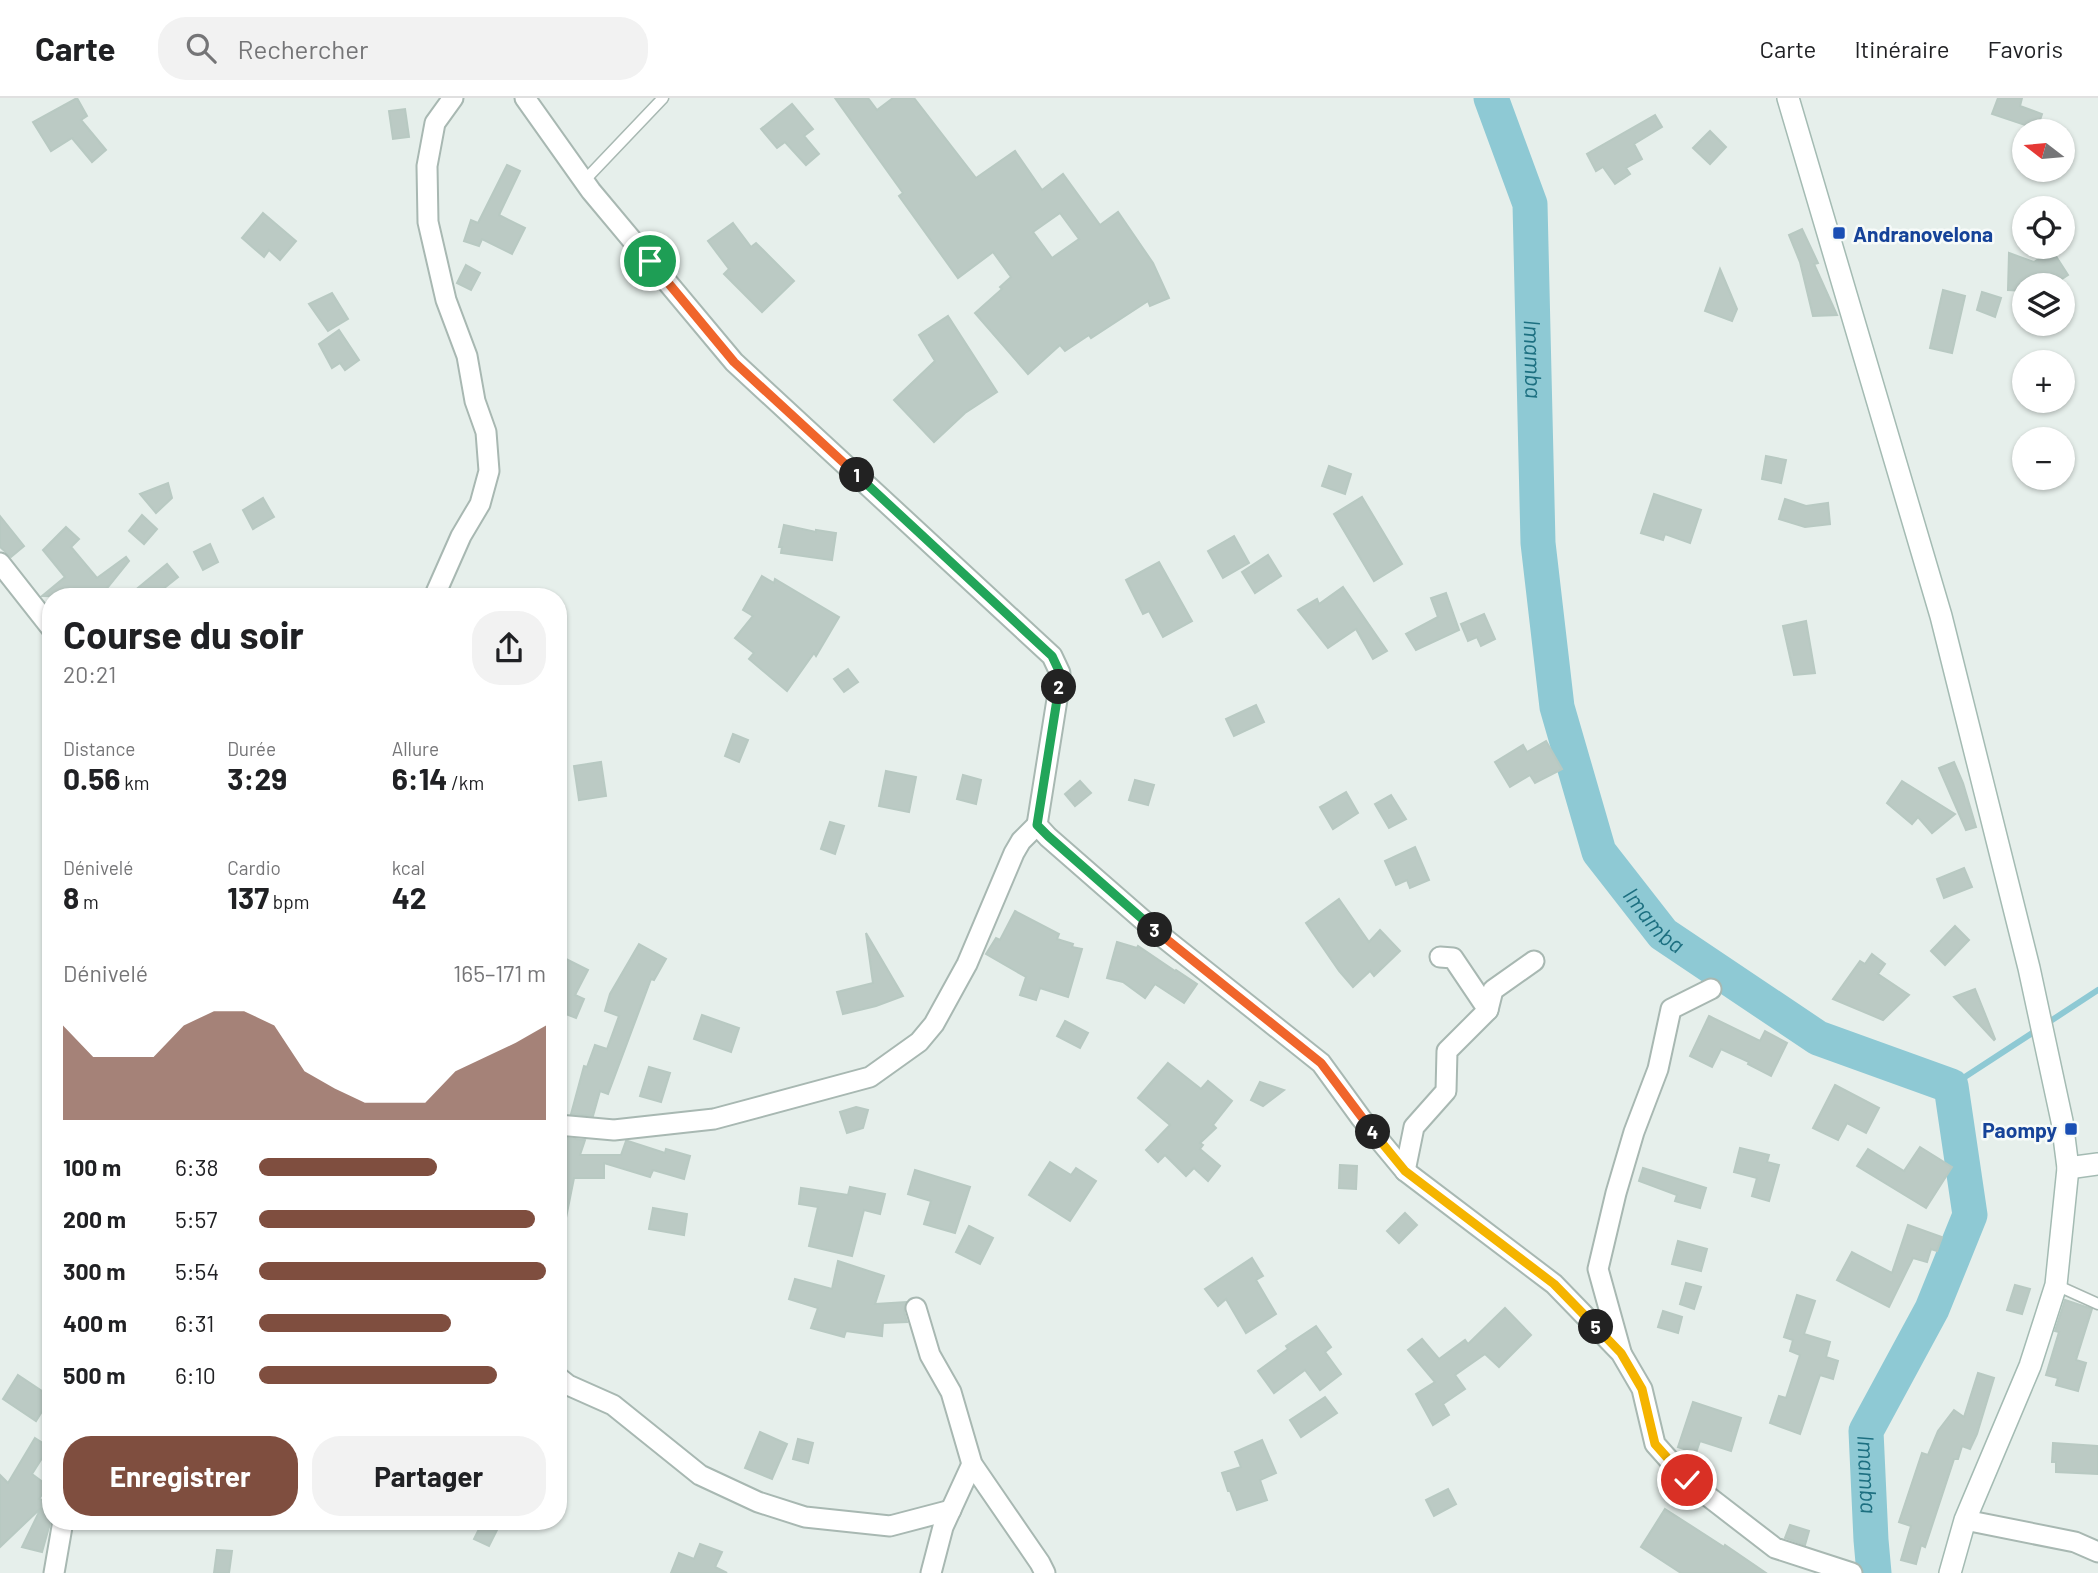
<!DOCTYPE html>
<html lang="fr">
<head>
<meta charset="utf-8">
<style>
  :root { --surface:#fff; --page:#f2f2f2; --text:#202124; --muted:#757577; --line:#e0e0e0; --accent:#7f4e3f }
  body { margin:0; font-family:Barlow,sans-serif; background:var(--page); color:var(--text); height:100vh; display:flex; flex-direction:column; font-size:26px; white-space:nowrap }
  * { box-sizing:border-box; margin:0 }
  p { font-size:23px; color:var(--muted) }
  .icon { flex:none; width:38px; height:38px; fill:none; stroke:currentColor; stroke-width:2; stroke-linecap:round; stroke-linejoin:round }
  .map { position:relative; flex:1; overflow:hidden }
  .drawer { position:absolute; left:42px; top:490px; width:525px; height:942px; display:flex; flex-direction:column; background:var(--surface); border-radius:28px; box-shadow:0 2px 5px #0004 }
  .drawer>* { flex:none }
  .needle { width:46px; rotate:286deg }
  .fabs { position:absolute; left:2012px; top:21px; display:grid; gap:14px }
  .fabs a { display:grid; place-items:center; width:63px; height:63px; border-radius:50%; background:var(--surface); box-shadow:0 2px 5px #0004; font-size:35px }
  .pin { position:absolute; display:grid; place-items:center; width:60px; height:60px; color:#fff; margin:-30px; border:4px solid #fff; border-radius:50%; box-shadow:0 2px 7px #0007 }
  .km { position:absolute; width:35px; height:35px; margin:-18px; border-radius:50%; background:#222; color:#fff; font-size:19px; line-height:35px; text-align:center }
  .round { display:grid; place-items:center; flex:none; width:74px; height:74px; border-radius:28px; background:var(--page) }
  .summary { display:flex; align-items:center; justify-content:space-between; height:119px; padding:0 21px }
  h1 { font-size:38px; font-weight:700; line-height:52px }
  .metrics { display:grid; grid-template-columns:repeat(3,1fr); gap:10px; height:119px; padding:7px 21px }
  .metrics div { display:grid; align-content:center }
  .metrics b { font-size:30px; font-weight:700 }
  .metrics small { font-size:19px; font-weight:400 }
  .metrics p { font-size:19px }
  .chart { height:196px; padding:14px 21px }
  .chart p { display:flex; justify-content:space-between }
  .chart svg { width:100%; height:126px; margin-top:7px; fill:var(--accent); opacity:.7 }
  .cta { display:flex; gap:14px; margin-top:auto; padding:14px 21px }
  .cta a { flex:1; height:80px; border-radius:28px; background:var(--accent); color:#fff; font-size:28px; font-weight:700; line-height:80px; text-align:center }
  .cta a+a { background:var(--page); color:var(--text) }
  ul { padding:0 21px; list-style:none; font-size:23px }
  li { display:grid; grid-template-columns:112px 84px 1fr; align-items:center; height:52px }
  li i { height:18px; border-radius:9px; background:var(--accent) }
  header { display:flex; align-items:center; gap:42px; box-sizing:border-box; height:98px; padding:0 35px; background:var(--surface); border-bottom:2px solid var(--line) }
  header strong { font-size:33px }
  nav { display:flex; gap:38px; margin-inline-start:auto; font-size:24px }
  .search { width:490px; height:63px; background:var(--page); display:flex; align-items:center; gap:18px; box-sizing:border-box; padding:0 24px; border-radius:28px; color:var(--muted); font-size:26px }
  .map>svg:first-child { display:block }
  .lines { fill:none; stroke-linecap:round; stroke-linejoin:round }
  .stream { stroke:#8ec9d4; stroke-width:6 }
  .river { stroke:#8ec9d4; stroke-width:35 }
  .building { fill:#bbcac4; stroke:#b8c9c2; stroke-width:2; fill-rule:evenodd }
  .lane-casing { stroke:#a8b8b2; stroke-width:13 }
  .street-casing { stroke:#a8b8b2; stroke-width:23 }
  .secondary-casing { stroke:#a4bbb3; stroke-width:24 }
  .lane { stroke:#fff; stroke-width:10 }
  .street { stroke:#fff; stroke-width:19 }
  .secondary { stroke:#fff; stroke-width:21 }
  .split-1-casing { stroke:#fff; stroke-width:14 }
  .split-2-casing { stroke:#fff; stroke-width:14 }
  .split-3-casing { stroke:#fff; stroke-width:14 }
  .split-4-casing { stroke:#fff; stroke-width:14 }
  .split-5-casing { stroke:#fff; stroke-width:14 }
  .split-6-casing { stroke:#fff; stroke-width:14 }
  .split-1 { stroke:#f0652b; stroke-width:9 }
  .split-2 { stroke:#22a559; stroke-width:9 }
  .split-3 { stroke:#22a559; stroke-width:9 }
  .split-4 { stroke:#f0652b; stroke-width:9 }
  .split-5 { stroke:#f5b400; stroke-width:9 }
  .split-6 { stroke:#f5b400; stroke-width:9 }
  .transit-dot { fill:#1a4fb4; stroke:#f7fbf9; stroke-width:2.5 }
  .labels { text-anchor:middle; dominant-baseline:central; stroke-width:5; stroke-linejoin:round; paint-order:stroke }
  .transit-label { font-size:21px; font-weight:bold; fill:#164399; stroke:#f7fbf9; text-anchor:start }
  .water-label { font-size:23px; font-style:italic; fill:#1c6f80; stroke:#f7fbf9 }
</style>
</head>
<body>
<header>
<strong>Carte</strong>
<div class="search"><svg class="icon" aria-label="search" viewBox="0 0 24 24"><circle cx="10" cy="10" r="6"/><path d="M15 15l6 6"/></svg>Rechercher</div>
<nav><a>Carte</a><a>Itinéraire</a><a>Favoris</a></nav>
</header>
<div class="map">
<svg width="2098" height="1475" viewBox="0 0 2098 1475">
  <rect width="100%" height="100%" fill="#e6efeb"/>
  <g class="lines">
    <polyline class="stream" points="1951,988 2098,892"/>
    <path class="river" id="s1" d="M1491,0L1530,106L1538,445L1557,609L1599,754L1663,836L1818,940L1951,988L1970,1117L1932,1211L1866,1333L1871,1442L1874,1475"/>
  </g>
  <g class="building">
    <polygon points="77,0 87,18 81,22 106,52 92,64 72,40 51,53 33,24"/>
    <path d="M835,0H868L877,12L893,0H914L976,80L1015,53L1042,92L1063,76L1100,127L1118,114L1153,165L1169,200L1150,208L1148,203L1091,240L1089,237L1065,253L1060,247L1028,276L975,215L1002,191L1000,189L1011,179L993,154L958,180L899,98L903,95ZM1060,115L1079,141L1052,160L1033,134Z"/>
    <polygon points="1998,0 2022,0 2020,8 2042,16 2037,31 1992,16"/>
    <polygon points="792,6 813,31 804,38 819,56 806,67 785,44 777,50 761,31"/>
    <polygon points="405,11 409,39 393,41 389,13"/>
    <polygon points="1655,17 1662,29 1634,46 1642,61 1626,70 1630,76 1615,86 1603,69 1596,73 1587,56"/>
    <polygon points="1710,33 1726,49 1710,66 1693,50"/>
    <polygon points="507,67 520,73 499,117 525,130 512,156 482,141 479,148 464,143 471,122 478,125"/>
    <polygon points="263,115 296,143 280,162 269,152 264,159 242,140"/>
    <polygon points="733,125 751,149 756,145 794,183 762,214 724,176 729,171 708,143"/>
    <polygon points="1802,131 1818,165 1814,166 1837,217 1813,218 1800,164 1789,137"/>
    <polygon points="2052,152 2068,177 2053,187 2025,187 2025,193 2008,192 2009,155 2034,164"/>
    <polygon points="466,167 480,175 471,192 457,185"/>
    <polygon points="1720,171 1737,211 1732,223 1705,213"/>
    <polygon points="1943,192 1965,198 1952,255 1930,250"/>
    <polygon points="1982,194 2001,200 1995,219 1977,212"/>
    <polygon points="332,195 348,221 328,233 309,206"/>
    <polygon points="948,218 997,294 965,315 934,344 894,302 935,263 919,237"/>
    <polygon points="339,232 359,262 345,272 340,265 332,270 319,246"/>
    <polygon points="1766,358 1786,362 1781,385 1762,381"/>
    <polygon points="1329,368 1351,376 1345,396 1322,388"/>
    <polygon points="168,385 172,400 156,415 140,396"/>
    <polygon points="1654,396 1701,412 1690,445 1665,436 1663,442 1641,435"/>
    <polygon points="1362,399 1402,466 1374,483 1334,416"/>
    <polygon points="263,400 274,419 253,431 243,412"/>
    <polygon points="1785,401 1806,408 1828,405 1830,426 1805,429 1779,421"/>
    <polygon points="142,417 157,431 144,446 129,433"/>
    <polygon points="0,418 24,448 11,459 0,449"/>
    <polygon points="784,427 816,434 816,432 836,435 832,462 781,455 782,449 779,449"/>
    <polygon points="66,429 79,441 71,449 97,480 126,459 129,463 100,499 42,498 65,479 43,452"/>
    <polygon points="1234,438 1249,465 1223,480 1208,453"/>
    <polygon points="210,446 218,464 203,472 194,454"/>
    <polygon points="1268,457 1281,478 1255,495 1242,474"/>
    <polygon points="1159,464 1192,523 1163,539 1149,513 1143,516 1126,482"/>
    <polygon points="167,466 178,479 153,499 127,499"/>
    <polygon points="762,478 774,485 775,481 839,519 816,558 814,555 787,593 749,561 754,555 735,540 753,518 743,512"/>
    <polygon points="1343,489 1387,553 1373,561 1356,531 1328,550 1298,512 1317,501 1319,506"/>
    <polygon points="1446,495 1459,532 1416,552 1406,536 1438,519 1431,500"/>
    <polygon points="1484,516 1495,541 1481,548 1477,539 1468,543 1461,526"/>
    <polygon points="1806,523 1815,575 1794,577 1783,528"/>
    <polygon points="848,571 858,584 844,594 834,581"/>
    <polygon points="1256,607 1264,624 1234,638 1226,621"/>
    <polygon points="733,636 748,642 739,664 725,658"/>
    <polygon points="1546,643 1562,671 1535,685 1530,677 1510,689 1495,664 1523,647 1527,654"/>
    <polygon points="601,664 606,698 579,702 574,668"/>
    <polygon points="1954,664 1963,685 1976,729 1966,732 1939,670"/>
    <polygon points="886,673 916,679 909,714 879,708"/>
    <polygon points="963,677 981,682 976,706 957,701"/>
    <polygon points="1135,682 1154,687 1148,707 1129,702"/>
    <polygon points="1080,683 1091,695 1075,708 1065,696"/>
    <polygon points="1902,683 1955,716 1932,735 1918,719 1912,726 1887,705"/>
    <polygon points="1346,694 1358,715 1333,731 1320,709"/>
    <polygon points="1391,697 1406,721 1389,730 1375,706"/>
    <polygon points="830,724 844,728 835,756 821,751"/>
    <polygon points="1415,749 1429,782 1410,790 1407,782 1396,787 1385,763"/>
    <polygon points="1964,770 1972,789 1944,800 1937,781"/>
    <polygon points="1339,801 1369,844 1380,832 1400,853 1374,878 1370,873 1353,889 1339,873 1306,825"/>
    <polygon points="1015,813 1059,836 1057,841 1073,846 1072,849 1082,851 1068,899 1040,890 1036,902 1020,897 1026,879 986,856 996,840 1000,842"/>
    <polygon points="1955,828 1969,842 1945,867 1931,853"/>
    <polygon points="866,835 903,898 876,908 843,916 837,894 873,885"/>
    <polygon points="1117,844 1137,850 1138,848 1175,873 1176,872 1197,886 1184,905 1155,886 1145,900 1123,884 1107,880"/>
    <polygon points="639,846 666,861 654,882 651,881 608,996 600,993 593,1018 571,1016 584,968 587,969 595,947 607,951 619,918 605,913 610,896"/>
    <polygon points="1872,856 1885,866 1878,876 1909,897 1883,922 1833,901 1860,863 1865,866"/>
    <polygon points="558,857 588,872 575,897 584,901 576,920 566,916 558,930"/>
    <polygon points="1975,891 1995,941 1994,942 1954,899"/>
    <polygon points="702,917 739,930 731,954 694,941"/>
    <polygon points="1709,918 1760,943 1765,933 1787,945 1771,978 1748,966 1749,964 1721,951 1712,969 1690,958"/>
    <polygon points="1065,923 1088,935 1080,950 1057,938"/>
    <polygon points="1168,965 1201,991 1208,983 1232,1003 1213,1027 1216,1030 1200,1045 1203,1047 1200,1051 1220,1068 1208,1083 1194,1070 1186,1078 1165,1057 1158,1064 1146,1052 1170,1027 1138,1000"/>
    <polygon points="649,969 670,975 661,1004 640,998"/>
    <polygon points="1260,984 1284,992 1263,1008 1251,1002"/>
    <polygon points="1835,987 1879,1010 1866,1035 1847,1025 1838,1042 1813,1030"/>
    <polygon points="856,1009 868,1012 863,1030 847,1035 840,1014"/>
    <polygon points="558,1039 585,1042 580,1057 621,1057 626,1043 628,1043 665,1055 666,1051 690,1058 684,1081 653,1072 650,1079 604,1065 604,1080 574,1080 566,1120 558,1119"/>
    <polygon points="1920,1049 1952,1069 1926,1110 1857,1068 1868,1051 1904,1073"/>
    <polygon points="1740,1050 1769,1057 1767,1064 1779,1067 1769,1103 1752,1098 1757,1080 1734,1074"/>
    <polygon points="1050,1064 1071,1077 1076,1070 1096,1083 1070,1123 1029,1097"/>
    <polygon points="1340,1067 1357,1068 1356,1091 1339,1090"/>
    <polygon points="1643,1070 1706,1090 1700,1110 1675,1103 1677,1097 1639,1083"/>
    <polygon points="915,1072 970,1089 955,1135 924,1126 931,1103 908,1096"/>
    <polygon points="850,1089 885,1096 880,1116 864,1112 852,1158 809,1148 818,1109 799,1106 801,1090 848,1097"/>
    <polygon points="653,1110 687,1116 684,1137 649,1131"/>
    <polygon points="1405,1115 1417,1127 1399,1145 1387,1133"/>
    <polygon points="1908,1127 1942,1139 1937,1153 1931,1151 1927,1164 1913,1160 1889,1209 1837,1182 1852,1154 1892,1175"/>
    <polygon points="969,1128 993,1140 980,1166 956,1154"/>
    <polygon points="1678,1143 1707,1151 1701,1173 1672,1166"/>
    <polygon points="1252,1160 1263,1178 1256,1182 1276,1216 1246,1235 1226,1201 1218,1208 1205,1191"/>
    <polygon points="838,1163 884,1178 875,1206 906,1204 904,1213 907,1224 883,1225 882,1238 846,1233 844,1239 811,1230 818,1210 789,1201 795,1181 832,1191"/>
    <polygon points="1686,1185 1701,1189 1694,1211 1680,1206"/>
    <polygon points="2015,1187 2030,1191 2022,1216 2007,1212"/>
    <polygon points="1797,1197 1815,1203 1804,1236 1830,1244 1826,1259 1838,1263 1833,1281 1820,1277 1800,1336 1770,1325 1779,1298 1786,1300 1800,1257 1790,1253 1793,1242 1784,1239"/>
    <polygon points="2065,1202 2092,1211 2076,1262 2086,1265 2078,1293 2056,1287 2058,1280 2046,1277 2059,1234 2055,1233"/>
    <polygon points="1505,1210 1531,1237 1499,1269 1485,1256 1455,1277 1465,1291 1443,1306 1449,1317 1433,1327 1416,1296 1435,1284 1408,1252 1422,1241 1439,1261 1465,1242 1468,1246"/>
    <polygon points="1663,1213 1682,1219 1678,1235 1658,1229"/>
    <polygon points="1316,1228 1331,1249 1325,1254 1341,1276 1320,1292 1305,1272 1274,1295 1258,1273 1288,1251 1286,1248"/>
    <polygon points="1978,1275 1994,1280 1977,1336 1970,1351 1962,1348 1958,1361 1954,1361 1925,1449 1921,1447 1916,1466 1901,1462 1911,1428 1899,1424 1922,1355 1928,1357 1938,1333 1954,1312 1964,1319"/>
    <polygon points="18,1277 51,1299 36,1323 3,1301"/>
    <polygon points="1325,1299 1337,1315 1301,1339 1290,1322"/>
    <polygon points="1693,1304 1741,1320 1731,1353 1700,1343 1696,1355 1678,1349"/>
    <polygon points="760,1334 787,1346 772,1381 745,1370"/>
    <polygon points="35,1340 49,1349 32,1376 48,1388 39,1401 45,1403 51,1391 51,1422 42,1454 22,1449 41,1410 0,1449 0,1377 8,1385"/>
    <polygon points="798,1341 813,1345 808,1365 793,1361"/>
    <polygon points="1262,1342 1276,1375 1260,1382 1267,1402 1237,1412 1230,1393 1228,1393 1222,1375 1241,1369 1235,1354"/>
    <polygon points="2053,1345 2098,1348 2098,1376 2056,1374 2056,1364 2052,1364"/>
    <polygon points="1448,1391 1456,1406 1434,1418 1426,1402"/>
    <polygon points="1665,1411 1724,1449 1725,1447 1766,1475 1681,1475 1641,1449"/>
    <polygon points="482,1425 497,1432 489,1448 474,1441"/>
    <polygon points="1790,1427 1809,1433 1805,1447 1785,1440"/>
    <polygon points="700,1446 722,1454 715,1469 727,1475 671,1475 679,1455 694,1461"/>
    <polygon points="217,1452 232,1453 229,1475 214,1475"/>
  </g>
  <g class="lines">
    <defs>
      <g id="lane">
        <polyline points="584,83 663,0"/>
        <polyline points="2056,1187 2098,1206"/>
      </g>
      <g id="street">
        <polyline points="525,0 591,93 734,264 1052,558 1060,575 1059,589 1037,727 1048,739 1159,836 1321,965 1361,1020 1405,1073 1554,1186 1621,1255 1642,1291 1655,1346 1687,1382 1775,1450 1852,1475"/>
        <polyline points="0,465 51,530"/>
        <polyline points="434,499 461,438 480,406 489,373 486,334 475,303 467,258 446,202 428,124 427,68 435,25 453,0"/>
        <polyline points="1488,912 1493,892 1534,863"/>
        <polyline points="558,1027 614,1032 714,1021 870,979 919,944 934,926 967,866 1014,755 1021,743 1037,727"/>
        <polyline points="1405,1073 1414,1029 1446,993 1447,953 1488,912 1453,860 1440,859"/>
        <polyline points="916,1210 930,1257 951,1294 972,1366 1040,1465 1045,1475"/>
        <polyline points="1621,1254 1598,1171 1616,1095 1634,1034 1658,971 1671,911 1711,891"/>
        <polyline points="558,1279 568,1287 613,1307 700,1377 758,1404 805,1419 890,1428 951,1412"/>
        <polyline points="1965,1422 2075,1444 2098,1454"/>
        <polyline points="54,1475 63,1423"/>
        <polyline points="931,1475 943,1429 972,1366"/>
      </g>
      <g id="secondary">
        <polyline points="1788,0 1941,518 2029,870 2062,1023 2068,1070 2056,1187 2030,1268 1965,1422 1950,1475"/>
        <polyline points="2068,1070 2098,1066"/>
      </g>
    </defs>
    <use href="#lane" class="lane-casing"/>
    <use href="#street" class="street-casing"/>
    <use href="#secondary" class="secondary-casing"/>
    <use href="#lane" class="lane"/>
    <use href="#street" class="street"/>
    <use href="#secondary" class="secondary"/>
  </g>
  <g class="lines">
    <defs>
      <polyline id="split-1" points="650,163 734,264 857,377"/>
      <polyline id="split-2" points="857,377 1052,558 1060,575 1059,589"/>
      <polyline id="split-3" points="1059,589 1037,727 1048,738 1155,832"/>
      <polyline id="split-4" points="1155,832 1321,965 1373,1034"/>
      <polyline id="split-5" points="1373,1034 1405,1073 1554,1186 1596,1229"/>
      <polyline id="split-6" points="1596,1229 1621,1255 1642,1291 1655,1346 1687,1382"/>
    </defs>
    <use href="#split-1" class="split-1-casing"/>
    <use href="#split-2" class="split-2-casing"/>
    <use href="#split-3" class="split-3-casing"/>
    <use href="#split-4" class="split-4-casing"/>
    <use href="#split-5" class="split-5-casing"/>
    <use href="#split-6" class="split-6-casing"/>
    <use href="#split-1" class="split-1"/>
    <use href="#split-2" class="split-2"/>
    <use href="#split-3" class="split-3"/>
    <use href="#split-4" class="split-4"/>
    <use href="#split-5" class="split-5"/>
    <use href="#split-6" class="split-6"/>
  </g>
  <g class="transit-dot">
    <rect x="1832" y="128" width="14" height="14" rx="3.5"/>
    <rect x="2064" y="1024" width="14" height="14" rx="3.5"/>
  </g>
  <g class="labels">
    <g class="transit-label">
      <text x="1853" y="135">Andranovelona</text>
      <text x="2057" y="1031" text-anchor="end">Paompy</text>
    </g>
    <g class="water-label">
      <text stroke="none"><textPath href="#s1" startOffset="268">Imamba</textPath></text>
      <text stroke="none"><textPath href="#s1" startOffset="856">Imamba</textPath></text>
      <text stroke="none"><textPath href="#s1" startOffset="1614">Imamba</textPath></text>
    </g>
  </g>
</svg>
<div class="fabs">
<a><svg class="needle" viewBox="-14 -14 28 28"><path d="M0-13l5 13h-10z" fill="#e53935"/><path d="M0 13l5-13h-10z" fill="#757577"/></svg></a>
<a><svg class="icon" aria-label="locate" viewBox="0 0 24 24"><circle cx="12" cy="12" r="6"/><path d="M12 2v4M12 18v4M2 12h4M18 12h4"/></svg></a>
<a><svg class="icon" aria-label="layers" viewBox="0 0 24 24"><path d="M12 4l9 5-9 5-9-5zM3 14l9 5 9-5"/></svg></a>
<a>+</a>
<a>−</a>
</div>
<div class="pin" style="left:650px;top:163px;background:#1e9e55"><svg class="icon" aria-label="arrive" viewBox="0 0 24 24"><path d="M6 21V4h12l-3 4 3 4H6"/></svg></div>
<div class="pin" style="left:1687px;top:1382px;background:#d93025"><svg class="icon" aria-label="check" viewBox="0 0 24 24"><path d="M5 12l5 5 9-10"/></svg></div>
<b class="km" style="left:857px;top:377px">1</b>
<b class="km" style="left:1059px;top:589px">2</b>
<b class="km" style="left:1155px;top:832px">3</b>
<b class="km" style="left:1373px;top:1034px">4</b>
<b class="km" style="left:1596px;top:1229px">5</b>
<section class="drawer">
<div class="summary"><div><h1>Course du soir</h1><p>20:21</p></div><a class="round"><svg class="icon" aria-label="share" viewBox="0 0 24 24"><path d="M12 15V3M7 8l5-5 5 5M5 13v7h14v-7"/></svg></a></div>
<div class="metrics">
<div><p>Distance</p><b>0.56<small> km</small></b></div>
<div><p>Durée</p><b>3:29</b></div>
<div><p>Allure</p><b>6:14<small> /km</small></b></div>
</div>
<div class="metrics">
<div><p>Dénivelé</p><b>8<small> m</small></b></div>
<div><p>Cardio</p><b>137<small> bpm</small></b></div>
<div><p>kcal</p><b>42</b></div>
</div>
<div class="chart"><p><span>Dénivelé</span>165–171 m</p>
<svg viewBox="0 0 160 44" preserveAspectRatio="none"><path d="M0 44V11L10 22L20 22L30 22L40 11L50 6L60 6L70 11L80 27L90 33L100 38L110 38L120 38L130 27L140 22L150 17L160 11V44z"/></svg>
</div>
<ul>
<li><b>100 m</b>6:38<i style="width:62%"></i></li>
<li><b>200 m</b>5:57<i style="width:96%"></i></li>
<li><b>300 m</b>5:54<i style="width:100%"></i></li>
<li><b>400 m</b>6:31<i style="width:67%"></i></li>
<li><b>500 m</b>6:10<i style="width:83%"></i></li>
</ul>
<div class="cta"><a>Enregistrer</a><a>Partager</a></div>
</section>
</div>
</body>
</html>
